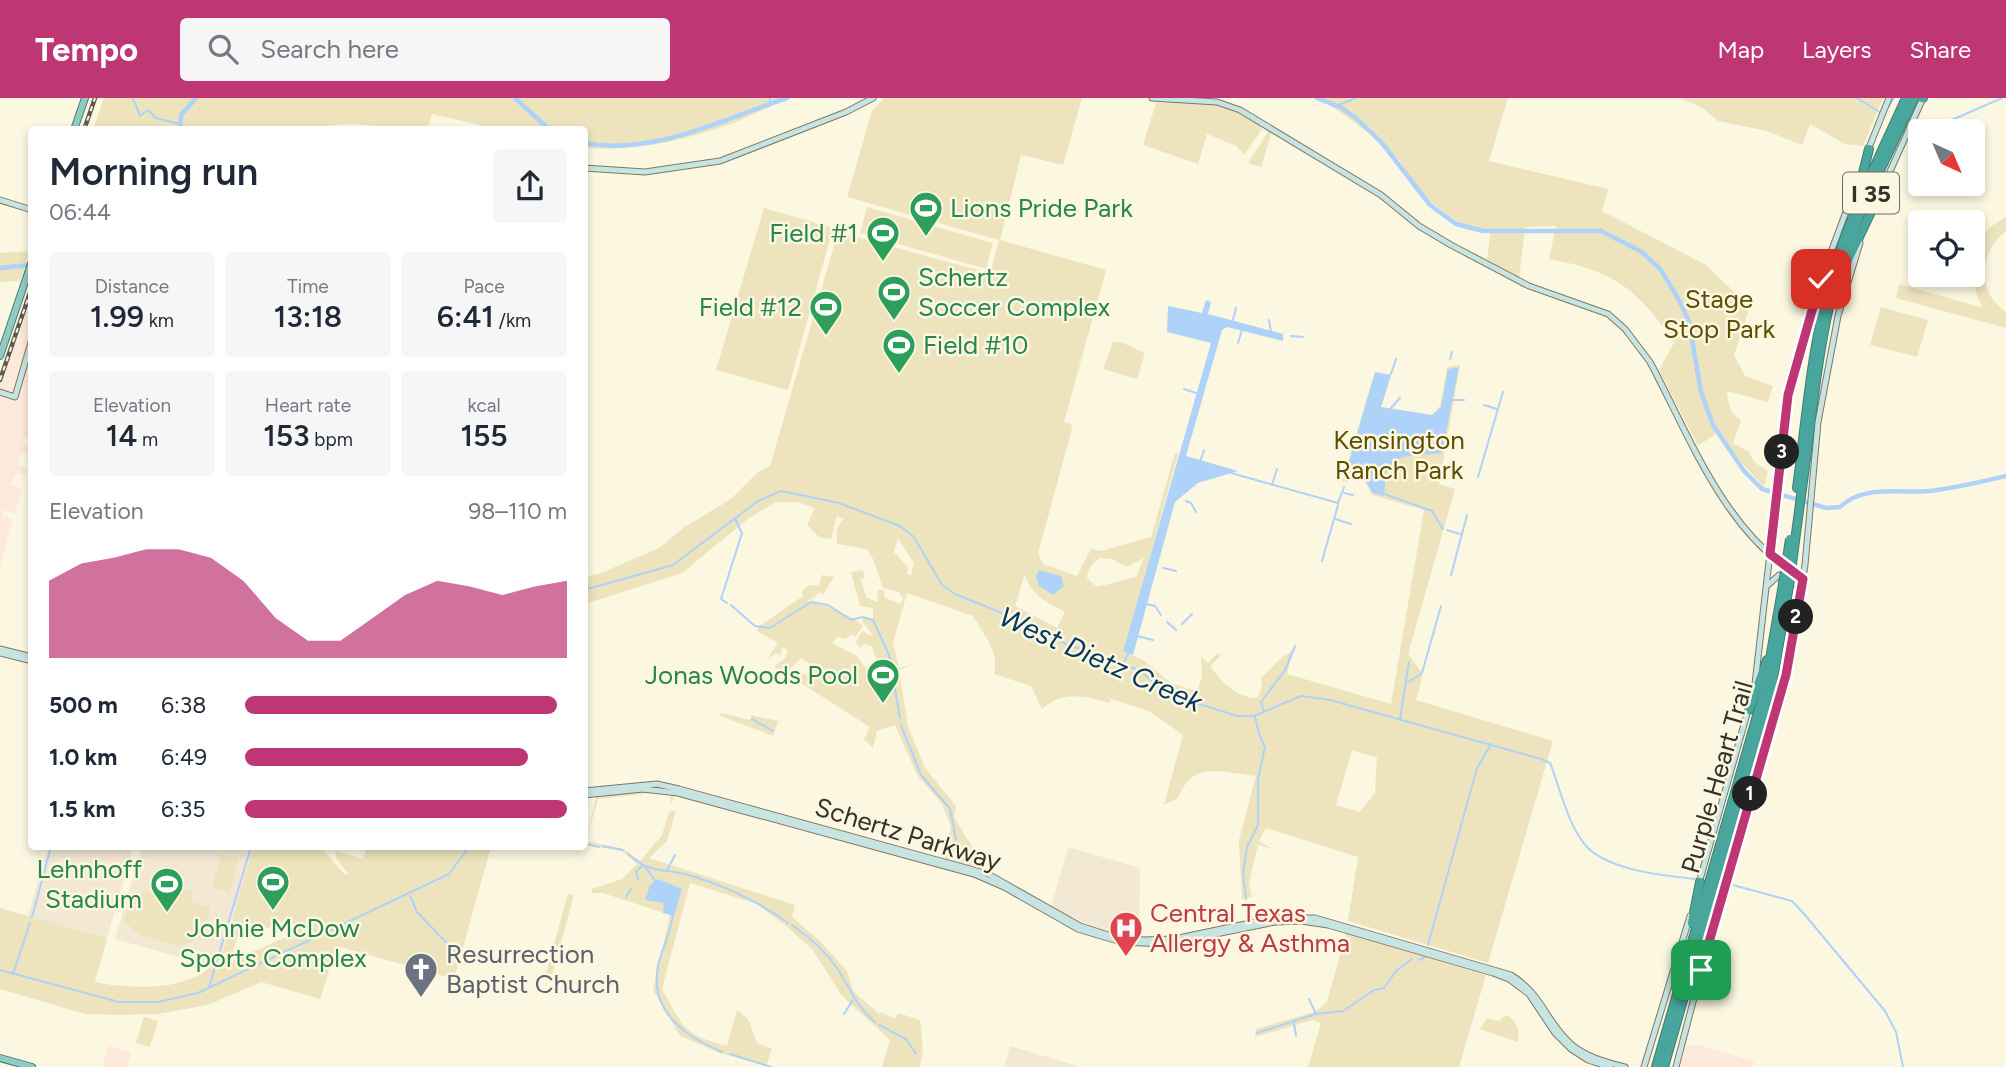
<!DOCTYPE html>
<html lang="en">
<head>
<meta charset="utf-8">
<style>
  :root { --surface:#fff; --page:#f6f6f7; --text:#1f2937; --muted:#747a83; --accent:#be3674 }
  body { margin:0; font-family:Figtree,sans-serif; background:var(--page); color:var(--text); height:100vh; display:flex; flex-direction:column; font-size:26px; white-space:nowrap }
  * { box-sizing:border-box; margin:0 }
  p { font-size:23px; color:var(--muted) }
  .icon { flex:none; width:38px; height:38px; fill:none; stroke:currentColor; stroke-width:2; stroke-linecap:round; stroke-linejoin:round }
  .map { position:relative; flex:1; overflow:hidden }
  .drawer { position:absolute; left:28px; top:28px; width:560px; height:724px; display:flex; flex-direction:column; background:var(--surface); border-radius:7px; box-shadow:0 4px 10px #0003 }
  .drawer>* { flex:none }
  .needle { width:46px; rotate:136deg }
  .tools { position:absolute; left:1908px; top:21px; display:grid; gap:14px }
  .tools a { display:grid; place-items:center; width:77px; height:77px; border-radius:7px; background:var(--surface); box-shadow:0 4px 10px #0003; font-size:35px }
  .pin { position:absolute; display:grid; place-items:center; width:60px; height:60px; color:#fff; margin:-30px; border-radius:14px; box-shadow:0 4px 10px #0006 }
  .km { position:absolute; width:35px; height:35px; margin:-18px; border-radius:50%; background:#222; color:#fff; font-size:19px; line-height:35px; text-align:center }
  .round { display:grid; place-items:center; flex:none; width:74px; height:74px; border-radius:7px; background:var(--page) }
  .headline { display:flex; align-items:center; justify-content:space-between; height:119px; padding:0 21px }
  h1 { font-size:38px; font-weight:600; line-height:52px }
  .metrics { display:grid; grid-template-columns:repeat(3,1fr); gap:10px; height:119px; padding:7px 21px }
  .metrics div { display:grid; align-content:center; border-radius:7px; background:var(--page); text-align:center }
  .metrics b { font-size:30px; font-weight:600 }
  .metrics small { font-size:19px; font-weight:400 }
  .metrics p { font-size:19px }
  .chart { height:196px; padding:14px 21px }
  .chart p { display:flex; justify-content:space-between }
  .chart svg { width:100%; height:126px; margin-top:7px; fill:var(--accent); opacity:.7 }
  ul { padding:0 21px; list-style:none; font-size:23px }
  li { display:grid; grid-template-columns:112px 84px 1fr; align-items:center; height:52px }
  li i { height:18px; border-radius:9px; background:var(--accent) }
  header { display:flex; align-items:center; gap:42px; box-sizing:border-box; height:98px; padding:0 35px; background:var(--accent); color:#fff }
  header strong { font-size:33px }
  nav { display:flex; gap:38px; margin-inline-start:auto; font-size:24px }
  .search { width:490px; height:63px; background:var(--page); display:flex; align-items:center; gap:18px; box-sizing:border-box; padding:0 24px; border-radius:7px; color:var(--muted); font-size:26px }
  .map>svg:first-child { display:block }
  .commercial { fill:#fde9d9 }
  .education { fill:#f2e8d4 }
  .green { fill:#ede4be; fill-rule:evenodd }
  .water { fill:#aed2f8 }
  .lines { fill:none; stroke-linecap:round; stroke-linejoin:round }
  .stream { stroke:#aed2f8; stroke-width:2 }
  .river { stroke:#aed2f8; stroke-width:4.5 }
  .secondary-casing { stroke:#7d7865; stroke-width:7 }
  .primary-casing { stroke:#417d75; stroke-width:8 }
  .highway-casing { stroke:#417d75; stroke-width:10 }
  .secondary { stroke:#c8e4e2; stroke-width:5 }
  .primary { stroke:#91cac4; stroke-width:6 }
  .highway { stroke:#48a69d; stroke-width:8 }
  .rail-casing { stroke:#5d5a4f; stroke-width:4.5 }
  .rail { stroke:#fcf7e1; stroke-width:2; stroke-dasharray:5; stroke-linecap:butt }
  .highway-bridge-casing { stroke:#417d75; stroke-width:10; stroke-linecap:butt }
  .highway-bridge { stroke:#48a69d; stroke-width:8 }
  .route-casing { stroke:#fff; stroke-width:14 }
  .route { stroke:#be3674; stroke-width:9 }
  .labels { text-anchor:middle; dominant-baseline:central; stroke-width:5; stroke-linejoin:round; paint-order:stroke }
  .shield { fill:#fcf7e1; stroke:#706d61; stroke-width:2 }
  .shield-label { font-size:24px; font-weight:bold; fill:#34322a }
  .leisure-label { font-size:26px; fill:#27864d; stroke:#fcf7e1; text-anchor:end }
  .park-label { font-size:26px; fill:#5e4f00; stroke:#fcf7e1 }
  .street-label { font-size:26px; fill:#34322a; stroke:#fcf7e1 }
  .health-label { font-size:26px; fill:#be3a42; stroke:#fcf7e1; text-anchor:start }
  .worship-label { font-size:26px; fill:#5b616d; stroke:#fcf7e1; text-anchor:start }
  .water-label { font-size:28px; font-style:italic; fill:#043761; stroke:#fcf7e1 }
</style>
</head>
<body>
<header>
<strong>Tempo</strong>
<div class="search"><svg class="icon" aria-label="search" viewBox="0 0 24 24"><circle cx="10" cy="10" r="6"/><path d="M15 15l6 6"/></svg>Search here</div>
<nav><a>Map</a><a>Layers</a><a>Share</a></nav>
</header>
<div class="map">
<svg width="2006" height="969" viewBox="0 0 2006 969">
  <rect width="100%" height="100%" fill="#fcf7e1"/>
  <g class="commercial">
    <polygon points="30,205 31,341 25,339 22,346 31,349 31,356 22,354 18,367 27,370 25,377 15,375 11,387 22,391 15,415 3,412 2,418 13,422 0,468 0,287"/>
    <polygon points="1695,946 1754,963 1752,969 1680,969 1686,949"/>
    <polygon points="109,948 131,955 127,969 102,969"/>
  </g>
  <g class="education">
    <polygon points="48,749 133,749 107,840 28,818"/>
    <polygon points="142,749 253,749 218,870 115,841"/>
    <polygon points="1068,749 1140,770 1139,839 1097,831 1051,809"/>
    <polygon points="1010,948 1081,969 1004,969"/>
  </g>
  <g class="green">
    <path d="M104,0H792C770,7 750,19 728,27C682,43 632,54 585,50L584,32L496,31L432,16L427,32C392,32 345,19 312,32L93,31Z"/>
    <path d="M884,0H1082L1063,67L1021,57L1000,142L1106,172L1064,324L1073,327L1038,455L1043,466L1077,478L1091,451L1101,453L1151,439L1175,355L1178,356L1124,554L1142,561L1171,585L1197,593L1202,578L1201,558L1208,565L1218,555L1221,557L1210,568C1221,583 1236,600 1257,600L1262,589L1261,580L1281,560L1293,553L1287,576L1391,606L1424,412L1372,397L1363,380L1353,373L1346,384L1342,383L1375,274L1391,277L1381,309L1432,317L1440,308L1447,269L1460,267L1439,386L1455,391L1408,556L1423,576L1416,602L1553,643L1488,865L1348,823L1358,759L1266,730L1259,743L1273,751L1258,747L1249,786L1252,799L1242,801L1239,742L1256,678C1220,675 1194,661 1178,700L1164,707L1183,637L1149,613L1111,601L1109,605C1084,598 1064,592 1042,611L1031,588L994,576C1000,555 984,537 973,518L907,495L893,545L899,570L913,566L899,572L908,628L925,670L956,708L954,719L971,747L979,771L942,760L951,729L942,706L917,677L895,627L877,633L873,650L864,641L870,629L799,584L802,575L816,581L813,568L801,560L790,571V575L792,571L796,572L797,580H793L774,569L786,559L788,552L782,549L781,557L776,555L767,562L778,545L757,533L758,529L803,498L802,493L809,487L819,488L822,477L834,479L823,497L819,494L814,500L806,503C824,506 850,516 863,528L855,539L853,536L845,541L837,539L832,545L857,558L879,590L883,581L872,548L865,546L860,550L856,545L862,533L874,539L862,523L863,519L873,522V510L860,508L851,474L863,472L865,480L860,481L867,500L877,504L878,492H883L885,500L901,506L903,500L899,494L883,490L873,461L867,451L837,446V430L844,421L837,418L831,441L819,439L807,427L815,410L797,404H776L749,420L682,475L585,506V479L601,475L659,450L683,430L731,401L758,374L770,368L838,134L989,175L987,186L999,142L847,99L872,13ZM898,440L914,465L911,477L907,476L908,469L894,454ZM1100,460L1112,461L1126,469L1144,460L1136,479L1097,489L1087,480C1088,470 1092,465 1100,460ZM1025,476C1031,497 1046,504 1065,514L1057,530L1015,508ZM1352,652L1377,660L1375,695L1360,714L1336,707Z"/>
    <path d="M1320,0H1508L1489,63L1608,91L1602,113L1706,167L1750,209L1734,257L1745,278L1773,288L1768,304L1727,293C1728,305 1730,316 1741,322L1733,345L1749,354L1754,364L1768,373L1764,389L1739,362L1720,333L1698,348L1659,272L1674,245C1638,190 1613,173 1549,161L1556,128L1525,129L1519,181L1487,161L1491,131L1468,132L1413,90L1400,63L1373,38Z"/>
    <polygon points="1681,0 1883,0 1863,48 1845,46 1810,26 1802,47 1767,33 1718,23 1704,11"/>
    <path d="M1156,5C1188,3 1242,1 1262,31L1244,57L1236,48L1207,36L1198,66L1143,47Z"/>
    <polygon points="1269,32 1272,33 1261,69 1248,65"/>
    <polygon points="867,109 993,145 986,171 860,135"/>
    <polygon points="764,110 833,130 788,292 716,272"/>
    <path d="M2006,119V133C1979,153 1976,195 2006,214V230L1896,200L1899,186L1983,210C1965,176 1968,138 2006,119Z"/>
    <polygon points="30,153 20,183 0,184 0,155"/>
    <polygon points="1881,209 1928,222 1917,259 1870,247"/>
    <polygon points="1113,244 1121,244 1145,255 1137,281 1103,271"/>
    <polygon points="721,615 750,622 751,617 778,623 773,638 720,618"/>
    <path d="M648,693L675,697L670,708L671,697L653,695L598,701L586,743L624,751L640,763L662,737L669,714L676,713L667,743L649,760L795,807L792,819L821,844L847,873L854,894L879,916L880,914L896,921L898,915L920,922L923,952L920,969H882L890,942L841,897L813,852L786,828L757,806L690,785L662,891C683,929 682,936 727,948L737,912L748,921L757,945L772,951L766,968L720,955L680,938L653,892L670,817L603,795H591L592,791L622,781L637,766L622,753L585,747L596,699Z"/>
    <path d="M253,749H321L345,777L348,775L337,762L335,753L363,761L367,749H491L454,881L337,848L320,901L261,884L208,907L158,916L120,917L85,916L0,891V810L107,840L95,884C129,891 183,894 211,868L218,870ZM292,824L288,838L230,864L238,837Z"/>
    <polygon points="221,756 239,761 229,794 212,789"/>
    <polygon points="159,784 193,794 191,804 211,809 201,840 180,848 140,837 124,823 131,797 140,799 142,792 156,796"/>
    <polygon points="568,795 574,797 552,877 546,875"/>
    <polygon points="1346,835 1486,877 1459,969 1308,969 1321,925 1312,922 1295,927 1297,939 1293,928 1255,939 1256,931 1314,914 1309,901 1316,913 1327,904"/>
    <path d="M1506,917C1517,922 1520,932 1518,944L1480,931L1487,920L1499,923Z"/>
    <polygon points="144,919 158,923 150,949 136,945"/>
  </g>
  <g class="water">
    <polygon points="1206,202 1211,204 1208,216 1283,236 1283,243 1227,229 1222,232 1186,358 1238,373 1198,385 1175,404 1133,557 1123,554 1211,245 1167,234 1168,208 1202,215"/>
    <polygon points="1459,269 1442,355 1402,359 1386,375 1384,398 1373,395 1363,379 1348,367 1375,274 1391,277 1381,309 1432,317 1441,309 1448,271"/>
    <polygon points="1039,472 1061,478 1064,488 1053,497 1039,488 1036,479"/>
    <polygon points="658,781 682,791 674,818 663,815 664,805 645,802 650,787"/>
  </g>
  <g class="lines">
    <g class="stream">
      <polyline points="133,0 140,18 148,12 156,20 180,26"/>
      <polyline points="1857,0 1881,15"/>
      <polyline points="769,7 770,0"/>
      <polyline points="1336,8 1356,0"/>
      <polyline points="1887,11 1894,0"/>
      <polyline points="1915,25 1945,25 2002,0"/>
      <polyline points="1233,222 1236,210"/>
      <polyline points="1269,222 1271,235"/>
      <polyline points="1690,228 1711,236"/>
      <polyline points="1291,238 1303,239"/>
      <polyline points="1238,245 1242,232"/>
      <polyline points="1450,261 1452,254"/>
      <polyline points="1391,276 1396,261"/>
      <polyline points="1184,291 1196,295"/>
      <polyline points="1452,302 1464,302"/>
      <polyline points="1484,307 1497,311"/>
      <polyline points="1391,310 1400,300"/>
      <polyline points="1200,364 1204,352"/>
      <polyline points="1231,375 1338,405 1344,389"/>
      <polyline points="1478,379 1503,294"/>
      <polyline points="1347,383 1356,371"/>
      <polyline points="1272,387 1277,371"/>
      <polyline points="1344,395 1353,397"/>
      <polyline points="1384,396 1432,413 1443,431"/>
      <polyline points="1186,403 1191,405 1196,414"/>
      <polyline points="1335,421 1351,426"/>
      <polyline points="1447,432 1460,436"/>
      <polyline points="1322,463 1338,407"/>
      <polyline points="1163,470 1176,473"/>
      <polyline points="1451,477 1467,417"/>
      <path d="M584,492L673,467L758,403L781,393L839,405L900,428L914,439L942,487L955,496L1014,520L1068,547L1123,565L1143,575L1165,595L1237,618H1254L1301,598L1330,602L1541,661L1550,665C1561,692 1568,729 1588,750C1612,773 1666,778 1697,781"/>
      <polyline points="727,505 721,501 742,435 735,421"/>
      <polyline points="1146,506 1155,508 1161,517"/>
      <polyline points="731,507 755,528 770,530 811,504 828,507 851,522 863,519 873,522 889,557 900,620"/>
      <polyline points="1167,524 1176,532"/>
      <polyline points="1182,526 1192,516"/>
      <polyline points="1137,538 1153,542"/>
      <polyline points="1124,564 1129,554"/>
      <polyline points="1407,585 1422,575 1441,508"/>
      <polyline points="1264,613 1261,604 1285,572 1295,548"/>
      <polyline points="1255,619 1259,635"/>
      <polyline points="752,621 773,633"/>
      <polyline points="1400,621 1409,564"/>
      <polyline points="901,627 921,677 950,711 956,742"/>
      <polyline points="586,746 599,749"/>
      <polyline points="603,748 623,752"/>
      <path d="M628,756C653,778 663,769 692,778C728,789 758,803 788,825"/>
      <polyline points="646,770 656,784"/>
      <polyline points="667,772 675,757"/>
      <polyline points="638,781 636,774 642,768"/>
      <polyline points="1729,786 1792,803 1805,817 1885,913 1896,934 1903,969"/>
      <polyline points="410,798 417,814 459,858"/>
      <polyline points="626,799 631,791"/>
      <polyline points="1246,801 1243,775 1247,749 1258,727 1258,681 1265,649 1259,636"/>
      <polyline points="1246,805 1248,820"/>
      <path d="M673,816C672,832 662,851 658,867C649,914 685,938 722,954"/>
      <polyline points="32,819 51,749"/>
      <path d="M792,827C808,838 826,854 837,870C850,890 856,908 875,924"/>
      <polyline points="1428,847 1477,670 1491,646"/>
      <polyline points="1419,862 1425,859"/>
      <polyline points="0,872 119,904 158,904 198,895 449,776 469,749"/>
      <polyline points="13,876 30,825"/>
      <polyline points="209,889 251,749"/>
      <polyline points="1309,901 1316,916"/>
      <polyline points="844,916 853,902"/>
      <polyline points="1294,925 1296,938"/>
      <polyline points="879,927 906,941 916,956"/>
      <polyline points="1257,935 1316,916 1343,913 1374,892 1384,890 1396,873 1412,861"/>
      <polyline points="730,956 771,969"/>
    </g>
    <g class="river">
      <polyline points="515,0 550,32"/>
      <path d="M1317,0L1342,10L1357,21L1382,45L1430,107L1456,126L1483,133H1601L1642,154L1661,172L1678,200L1689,224L1701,294L1713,327L1744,373L1762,391L1826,410L1840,409C1864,386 1900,396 1930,393C1956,390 1980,384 2006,378"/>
      <polyline points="180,32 181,17 196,0"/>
      <path d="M584,45C654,58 723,21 787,0"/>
      <polyline points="0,170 30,167"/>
    </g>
    <defs>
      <g id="secondary">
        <path d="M1152,0L1217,4L1240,12L1381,97L1419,128L1451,147L1529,188L1608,216L1625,231L1650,264C1690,339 1725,436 1803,481"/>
        <polyline points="1868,52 1889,0"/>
        <polyline points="584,70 645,74 720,63 846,14 873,0"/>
        <polyline points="1878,100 1923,0"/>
        <polyline points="0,102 32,112"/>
        <polyline points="0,294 15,299 32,241"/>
        <polyline points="1768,487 1779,477 1794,483 1799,492"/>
        <polyline points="0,551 32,559"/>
        <polyline points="0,555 32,563"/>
        <polyline points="1755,586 1788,297 1821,181 1857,84"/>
        <polyline points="1756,676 1791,552 1805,467 1818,324 1838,218 1860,145"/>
        <path d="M584,693L657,686L679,691L988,776L1080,828L1111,838L1143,842L1174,841L1274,820H1315L1511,877C1544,898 1545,923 1571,946C1586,959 1606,964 1625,969"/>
        <polyline points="584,697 643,691 678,695 974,776 1004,789 1078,831 1121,844 1166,846 1275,824 1301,823 1328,827 1493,875 1509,881 1529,896 1555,935 1571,951 1588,962 1610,969"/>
        <polyline points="1699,785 1749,609"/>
        <polyline points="1713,823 1748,705"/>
        <polyline points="1644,969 1690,818"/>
        <polyline points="1676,969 1706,854"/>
      </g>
      <g id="primary">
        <polyline points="74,32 85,0"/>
        <polyline points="0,258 32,163"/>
        <polyline points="0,960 32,969"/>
      </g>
      <g id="highway">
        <polyline points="1922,0 1923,0"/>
        <polyline points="1857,99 1869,51"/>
        <polyline points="1850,158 1879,97"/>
        <path d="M1797,390C1806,323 1811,254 1829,188C1847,123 1878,62 1906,0"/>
        <path d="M1801,398C1811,330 1816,259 1833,192C1851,126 1886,62 1914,0"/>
        <polyline points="1749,612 1767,562"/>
        <polyline points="1747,708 1754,670"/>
        <polyline points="1692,825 1700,784"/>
        <polyline points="1701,858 1713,822"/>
        <polyline points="1656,969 1765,590 1783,486"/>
        <polyline points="1664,969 1771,593 1789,488"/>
      </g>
    </defs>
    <use href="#secondary" class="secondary-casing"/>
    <use href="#primary" class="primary-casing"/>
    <use href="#highway" class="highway-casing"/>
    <use href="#secondary" class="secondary"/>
    <use href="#primary" class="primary"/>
    <use href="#highway" class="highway"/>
    <defs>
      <g id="rail">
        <polyline points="84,32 95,0"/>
        <polyline points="0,282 32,189"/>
      </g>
    </defs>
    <use href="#rail" class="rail-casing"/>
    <use href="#rail" class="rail"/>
    <defs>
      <g id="highway-bridge">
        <polyline points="1783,486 1790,441"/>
        <polyline points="1789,488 1801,398"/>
      </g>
    </defs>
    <use href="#highway-bridge" class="highway-bridge-casing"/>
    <use href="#highway-bridge" class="highway-bridge"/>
  </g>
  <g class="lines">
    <defs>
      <polyline id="route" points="1701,872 1786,577 1803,481 1770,456 1788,297 1821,181"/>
    </defs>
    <use href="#route" class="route-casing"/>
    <use href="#route" class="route"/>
  </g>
  <defs>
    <symbol id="stadium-pin" viewBox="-11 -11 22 30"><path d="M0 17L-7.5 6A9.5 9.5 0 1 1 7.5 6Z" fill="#2e9e5b" stroke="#fcf7e1"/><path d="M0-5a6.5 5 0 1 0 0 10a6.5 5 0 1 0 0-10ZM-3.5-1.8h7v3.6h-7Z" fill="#fff"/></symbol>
    <symbol id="hospital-pin" viewBox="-11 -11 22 30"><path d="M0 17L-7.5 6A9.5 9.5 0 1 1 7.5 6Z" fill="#e0444e" stroke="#fcf7e1"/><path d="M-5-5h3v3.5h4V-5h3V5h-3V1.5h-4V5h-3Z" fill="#fff"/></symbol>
    <symbol id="church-pin" viewBox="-11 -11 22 30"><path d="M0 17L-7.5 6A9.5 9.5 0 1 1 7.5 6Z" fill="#6b7280" stroke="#fcf7e1"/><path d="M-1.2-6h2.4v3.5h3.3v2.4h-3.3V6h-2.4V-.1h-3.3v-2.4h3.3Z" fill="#fff"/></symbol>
  </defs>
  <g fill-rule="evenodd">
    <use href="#stadium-pin" x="907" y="91" width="38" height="52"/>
    <use href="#stadium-pin" x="864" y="116" width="38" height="52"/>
    <use href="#stadium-pin" x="875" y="175" width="38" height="52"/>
    <use href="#stadium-pin" x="807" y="190" width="38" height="52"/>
    <use href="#stadium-pin" x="880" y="228" width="38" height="52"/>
    <use href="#stadium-pin" x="864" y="558" width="38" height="52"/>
    <use href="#stadium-pin" x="254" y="765" width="38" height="52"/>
    <use href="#stadium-pin" x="148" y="767" width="38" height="52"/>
    <use href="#hospital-pin" x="1107" y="811" width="38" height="52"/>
    <use href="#church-pin" x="402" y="852" width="38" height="52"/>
  </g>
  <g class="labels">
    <rect class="shield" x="1843" y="74.5" width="56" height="41" rx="5"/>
    <g class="shield-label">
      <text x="1871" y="95">I 35</text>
    </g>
    <g class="leisure-label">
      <text x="950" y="110" text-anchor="start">Lions Pride Park</text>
      <text x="858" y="135">Field #1</text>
      <text x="918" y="179" text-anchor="start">Schertz<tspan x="918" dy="30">Soccer Complex</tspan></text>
      <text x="802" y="209">Field #12</text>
      <text x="923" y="247" text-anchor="start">Field #10</text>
      <text x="858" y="577">Jonas Woods Pool</text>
      <text x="142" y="771">Lehnhoff<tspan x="142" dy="30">Stadium</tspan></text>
      <text x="273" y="830" text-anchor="middle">Johnie McDow<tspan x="273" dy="30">Sports Complex</tspan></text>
    </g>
    <g class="park-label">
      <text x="1719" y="201">Stage<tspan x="1719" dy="30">Stop Park</tspan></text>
      <text x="1399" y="342">Kensington<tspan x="1399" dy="30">Ranch Park</tspan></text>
    </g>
    <g class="street-label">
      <text transform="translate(1717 679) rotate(-74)">Purple Heart Trail</text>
      <text transform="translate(908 736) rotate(17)">Schertz Parkway</text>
    </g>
    <g class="health-label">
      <text x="1150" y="815">Central Texas<tspan x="1150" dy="30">Allergy &amp; Asthma</tspan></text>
    </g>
    <g class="worship-label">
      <text x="446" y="856">Resurrection<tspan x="446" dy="30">Baptist Church</tspan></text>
    </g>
    <g class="water-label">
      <text transform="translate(1101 561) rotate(24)">West Dietz Creek</text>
    </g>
  </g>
</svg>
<div class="tools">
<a><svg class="needle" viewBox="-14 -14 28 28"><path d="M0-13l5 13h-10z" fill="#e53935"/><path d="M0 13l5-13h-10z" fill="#747a83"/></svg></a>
<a><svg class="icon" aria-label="locate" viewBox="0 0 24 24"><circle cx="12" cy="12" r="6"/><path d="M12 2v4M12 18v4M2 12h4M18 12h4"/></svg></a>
</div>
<div class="pin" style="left:1701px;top:872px;background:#1e9e55"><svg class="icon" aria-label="arrive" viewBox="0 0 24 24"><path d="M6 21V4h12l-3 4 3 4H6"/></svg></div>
<div class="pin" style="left:1821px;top:181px;background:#d93025"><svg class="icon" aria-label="check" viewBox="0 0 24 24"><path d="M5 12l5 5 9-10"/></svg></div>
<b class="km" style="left:1750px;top:696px">1</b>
<b class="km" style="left:1796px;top:519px">2</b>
<b class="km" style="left:1782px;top:354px">3</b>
<section class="drawer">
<div class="headline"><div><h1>Morning run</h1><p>06:44</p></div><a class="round"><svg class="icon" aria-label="share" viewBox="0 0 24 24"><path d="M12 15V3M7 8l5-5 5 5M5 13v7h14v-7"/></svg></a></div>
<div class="metrics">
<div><p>Distance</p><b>1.99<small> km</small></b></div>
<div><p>Time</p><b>13:18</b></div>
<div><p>Pace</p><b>6:41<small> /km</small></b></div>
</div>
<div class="metrics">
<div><p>Elevation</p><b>14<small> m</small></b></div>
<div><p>Heart rate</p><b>153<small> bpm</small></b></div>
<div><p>kcal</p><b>155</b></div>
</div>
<div class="chart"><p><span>Elevation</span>98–110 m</p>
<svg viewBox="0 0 160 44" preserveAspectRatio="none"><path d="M0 44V17L10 11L20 9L30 6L40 6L50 9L60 17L70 30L80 38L90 38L100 30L110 22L120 17L130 19L140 22L150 19L160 17V44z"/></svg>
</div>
<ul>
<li><b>500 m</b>6:38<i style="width:97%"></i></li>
<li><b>1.0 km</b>6:49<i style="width:88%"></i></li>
<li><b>1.5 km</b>6:35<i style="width:100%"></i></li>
</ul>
</section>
</div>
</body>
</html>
